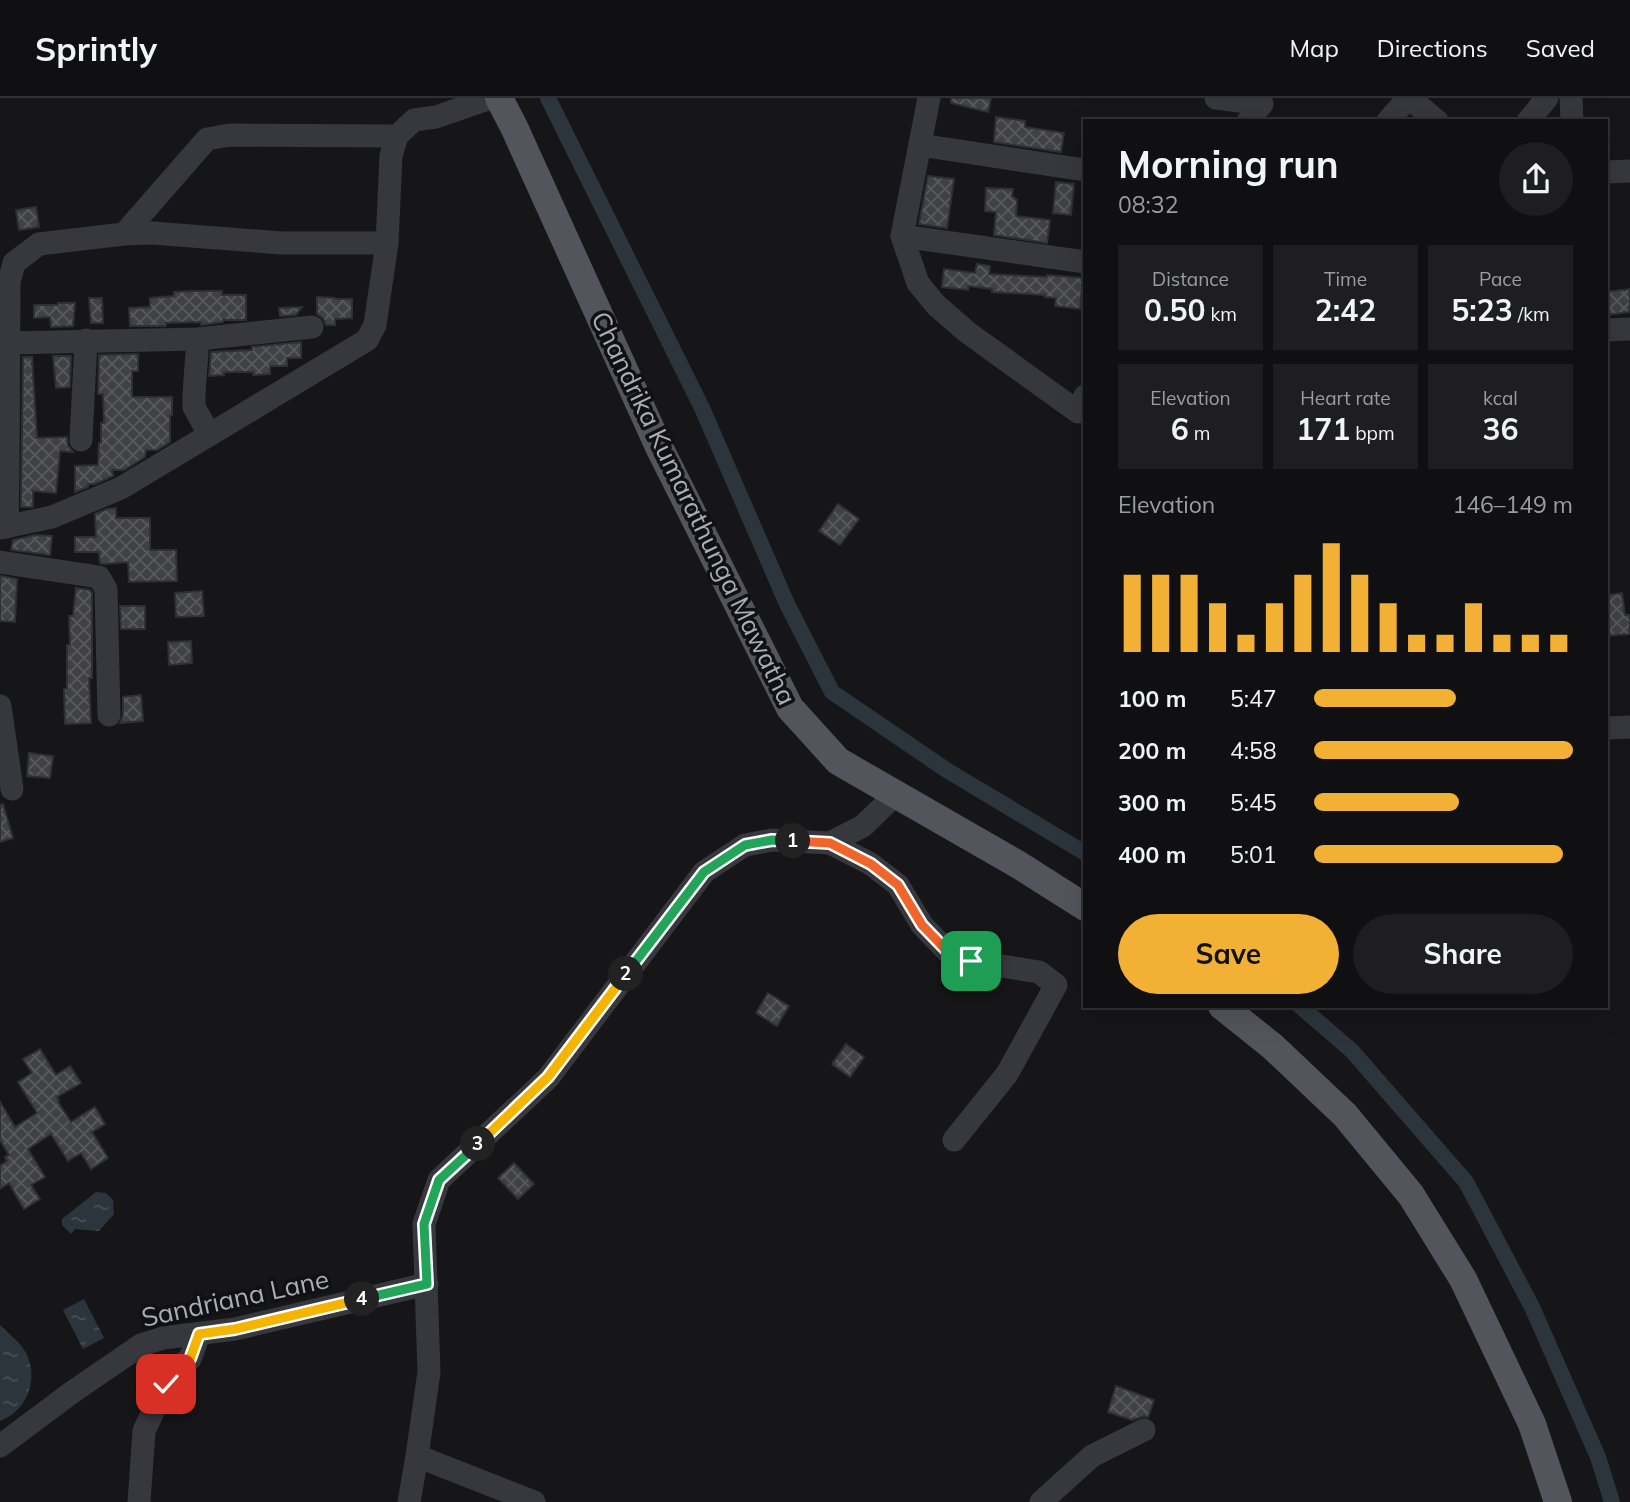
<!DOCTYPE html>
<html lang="en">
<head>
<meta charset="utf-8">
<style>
  :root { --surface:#101012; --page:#1e1e20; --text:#f1f3f6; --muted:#9c9d9f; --line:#303032; --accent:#f2b134 }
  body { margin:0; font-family:Mulish,sans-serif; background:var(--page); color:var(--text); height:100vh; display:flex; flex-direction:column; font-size:26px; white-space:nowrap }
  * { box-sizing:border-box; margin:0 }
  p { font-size:23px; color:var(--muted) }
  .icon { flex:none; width:38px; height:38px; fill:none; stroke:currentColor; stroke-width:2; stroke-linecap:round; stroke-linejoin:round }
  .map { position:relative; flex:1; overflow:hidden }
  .side { position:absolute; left:1083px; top:21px; width:525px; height:889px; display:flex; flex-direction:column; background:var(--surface); border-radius:0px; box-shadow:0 7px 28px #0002,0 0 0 2px var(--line) }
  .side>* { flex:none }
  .pin { position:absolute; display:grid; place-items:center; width:60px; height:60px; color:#fff; margin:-30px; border-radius:14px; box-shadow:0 4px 10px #0006 }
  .km { position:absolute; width:35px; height:35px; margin:-18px; border-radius:50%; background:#222; color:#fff; font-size:19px; line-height:35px; text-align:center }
  .round { display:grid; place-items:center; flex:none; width:74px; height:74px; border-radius:37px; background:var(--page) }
  .overview { display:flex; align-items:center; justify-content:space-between; height:119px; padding:0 35px }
  h1 { font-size:38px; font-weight:700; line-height:52px }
  .stats { display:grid; grid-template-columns:repeat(3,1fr); gap:10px; height:119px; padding:7px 35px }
  .stats div { display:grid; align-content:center; border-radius:0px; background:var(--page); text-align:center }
  .stats b { font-size:30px; font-weight:700 }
  .stats small { font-size:19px; font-weight:400 }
  .stats p { font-size:19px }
  .chart { height:196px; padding:14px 35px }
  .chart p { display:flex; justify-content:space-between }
  .chart svg { width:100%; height:126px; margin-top:7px; stroke:var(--accent); stroke-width:6 }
  .primary-button { display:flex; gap:14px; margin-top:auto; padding:14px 35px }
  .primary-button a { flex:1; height:80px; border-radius:42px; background:var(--accent); color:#111; font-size:28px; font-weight:700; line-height:80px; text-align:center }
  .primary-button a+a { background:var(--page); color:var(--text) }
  ul { padding:0 35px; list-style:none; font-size:23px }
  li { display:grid; grid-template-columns:112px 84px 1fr; align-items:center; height:52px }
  li i { height:18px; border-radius:9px; background:var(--accent) }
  header { display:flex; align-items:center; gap:42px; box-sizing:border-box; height:98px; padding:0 35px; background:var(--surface); border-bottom:2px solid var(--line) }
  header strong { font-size:33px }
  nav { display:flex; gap:38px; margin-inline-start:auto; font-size:24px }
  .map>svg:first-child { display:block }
  .water { fill:url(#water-ripples) }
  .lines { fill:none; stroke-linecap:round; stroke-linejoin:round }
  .canal { stroke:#2c353c; stroke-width:16 }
  .building { fill:url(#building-cross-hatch); stroke:#303034; stroke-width:2 }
  .minor { stroke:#37383d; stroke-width:23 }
  .major { stroke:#53555c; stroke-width:28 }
  .split-1-casing { stroke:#fff; stroke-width:14 }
  .split-2-casing { stroke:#fff; stroke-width:14 }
  .split-3-casing { stroke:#fff; stroke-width:14 }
  .split-4-casing { stroke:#fff; stroke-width:14 }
  .split-5-casing { stroke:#fff; stroke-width:14 }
  .split-1 { stroke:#f0652b; stroke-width:9 }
  .split-2 { stroke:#22a559; stroke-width:9 }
  .split-3 { stroke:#f5b400; stroke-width:9 }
  .split-4 { stroke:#22a559; stroke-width:9 }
  .split-5 { stroke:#f5b400; stroke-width:9 }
  .labels { text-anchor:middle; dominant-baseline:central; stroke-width:7; stroke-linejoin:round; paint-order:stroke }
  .street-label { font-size:26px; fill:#a8adb8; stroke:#111113 }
</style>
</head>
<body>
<header>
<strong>Sprintly</strong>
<nav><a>Map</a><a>Directions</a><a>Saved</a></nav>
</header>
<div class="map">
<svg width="1630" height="1404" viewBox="0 0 1630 1404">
  <defs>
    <pattern id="water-ripples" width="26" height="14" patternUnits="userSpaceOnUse" patternTransform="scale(1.75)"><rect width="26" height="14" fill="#2c353c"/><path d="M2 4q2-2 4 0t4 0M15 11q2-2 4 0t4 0" fill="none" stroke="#485056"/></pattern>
    <pattern id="building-cross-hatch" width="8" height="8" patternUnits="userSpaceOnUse" patternTransform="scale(1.75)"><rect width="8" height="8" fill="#404145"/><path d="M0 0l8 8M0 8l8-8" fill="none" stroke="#595a5e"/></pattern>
  </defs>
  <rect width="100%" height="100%" fill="#161618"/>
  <g class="water">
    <polygon points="96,1094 106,1095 113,1102 114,1116 99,1133 75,1131 71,1136 62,1127 62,1121"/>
    <polygon points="84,1201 104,1240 83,1251 63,1212"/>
    <path d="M0,1227C7,1234 17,1242 23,1250C41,1276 29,1313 0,1323Z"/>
  </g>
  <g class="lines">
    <g class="canal">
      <polyline points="548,0 702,310 787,506 832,594 948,673 1085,755"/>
      <polyline points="1300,908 1352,953 1466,1084 1532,1209 1598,1359 1612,1404"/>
    </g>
  </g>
  <g class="building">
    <polygon points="951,0 991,0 988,14 951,5"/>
    <polygon points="996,19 1025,23 1025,29 1064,35 1061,54 994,44"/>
    <polygon points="928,78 954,81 947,130 919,126"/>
    <polygon points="1056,84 1074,86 1071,117 1053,115"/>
    <polygon points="986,90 1013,91 1012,98 1017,102 1016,118 1050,122 1047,145 994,137 996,114 985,113"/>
    <polygon points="36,109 39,129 19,132 16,112"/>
    <polygon points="977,166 990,168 989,176 1047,179 1047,177 1083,180 1080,211 1055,208 1056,200 1045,199 1045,197 992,194 992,191 968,188 968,192 942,189 944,171 975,175"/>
    <polygon points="1630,191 1630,214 1606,217 1606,194"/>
    <polygon points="196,193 222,193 222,197 246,197 246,222 223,222 223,224 201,227 201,224 166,225 166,228 130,228 129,210 150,209 150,200 174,198 174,194"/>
    <polygon points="317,199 335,200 335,201 352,201 352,220 335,221 335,227 326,227 323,220 317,216"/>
    <polygon points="89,200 102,200 103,225 91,225"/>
    <polygon points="58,205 75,205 73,228 51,229 50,219 34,220 34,207 58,207"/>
    <polygon points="302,209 296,217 280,218 279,210"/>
    <polygon points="301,244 301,260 287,260 287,268 270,268 270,276 253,277 253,274 224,274 224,277 209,278 211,254 252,252 252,249"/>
    <polygon points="138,256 138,273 132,273 132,299 172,299 172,317 170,317 170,344 157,352 146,352 145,359 124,372 112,372 113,378 95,386 88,386 88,389 75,394 75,368 98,367 99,345 101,345 101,325 104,325 103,296 98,296 99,257"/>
    <polygon points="53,258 71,258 70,289 56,290"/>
    <polygon points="23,259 32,259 37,340 67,339 68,348 73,354 60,353 56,395 33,393 33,409 21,409"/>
    <polygon points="838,406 859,421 840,447 819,433"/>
    <polygon points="116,410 116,420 150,420 150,452 176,452 177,483 129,484 128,464 103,466 100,465 99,454 75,454 75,439 96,439 95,416 107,411"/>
    <polygon points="36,437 52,438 50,457 11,452 13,442"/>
    <polygon points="0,478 17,481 15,524 0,523"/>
    <polygon points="76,490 90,492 92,495 92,580 89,580 91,625 65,626 64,591 67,591 67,547 70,547 69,518 73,518"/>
    <polygon points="202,493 204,518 176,519 175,495"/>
    <polygon points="1622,495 1625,517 1630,517 1630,536 1606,538 1606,497"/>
    <polygon points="120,508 145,508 145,531 121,531"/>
    <polygon points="191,543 192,565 169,567 168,544"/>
    <polygon points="141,597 143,623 120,625 123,617 123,599"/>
    <polygon points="29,655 53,658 50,680 27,678"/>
    <polygon points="3,706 13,740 0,744 0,707"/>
    <polygon points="768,895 789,908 777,928 756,915"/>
    <polygon points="846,946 864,959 850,979 832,966"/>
    <polygon points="40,951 56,977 70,968 81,985 57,999 59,1003 58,1004 71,1024 95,1009 105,1026 92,1034 108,1060 91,1071 81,1055 68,1063 51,1036 28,1051 45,1079 31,1087 40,1101 24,1111 9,1085 0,1091 0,1068 7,1063 5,1059 9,1057 0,1042 0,1004 15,1029 37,1015 18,984 32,975 23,961"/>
    <polygon points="514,1065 534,1086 518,1101 498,1080"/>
    <polygon points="1116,1288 1154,1302 1148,1319 1144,1318 1132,1322 1108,1314"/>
  </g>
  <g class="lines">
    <g class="minor">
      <polyline points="929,0 902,138 1085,164"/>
      <polyline points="1216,0 1262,6 1248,23"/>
      <polyline points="1409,0 1437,23"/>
      <polyline points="1571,0 1572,23"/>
      <polyline points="1388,23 1408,0"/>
      <polyline points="1528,23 1547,0"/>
      <polyline points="920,47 1085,72"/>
      <polyline points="1606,74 1630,73"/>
      <polyline points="124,136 152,135 282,145 387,145"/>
      <polyline points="902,138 918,185 936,207 967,234 1078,314 1085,298"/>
      <polyline points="1606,232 1630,231"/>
      <polyline points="198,241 194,295 194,309 209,336"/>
      <polyline points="9,245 198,241 312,229"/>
      <polyline points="81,342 86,242"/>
      <polyline points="7,429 8,372 9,184 14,165 39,146 124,136 207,41 230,37 397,38"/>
      <polyline points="0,430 52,419 121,390 367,242 375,227 387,145 391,58 397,38 414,22 436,19 491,0"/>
      <polyline points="0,464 99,479 106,491 109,617"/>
      <polyline points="0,608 12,691"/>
      <polyline points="1606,630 1630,629"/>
      <polyline points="830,745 863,728 896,696"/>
      <polyline points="0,1348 71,1295 141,1247 163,1240 235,1231 427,1186"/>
      <polyline points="417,1358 534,1404"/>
      <polyline points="139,1404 144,1333 166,1286 179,1268 190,1261 199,1236"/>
      <polyline points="409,1404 417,1358 429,1274 424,1126 439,1082 548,980 704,774 745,747 772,742 830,745 871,766 898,787 922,827 948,854 971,863 1039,874 1056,887 1007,976 954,1042"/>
      <polyline points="1041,1404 1092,1358 1144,1332"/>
    </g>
    <g class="major">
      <polyline points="499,0 514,29 659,349 790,610 838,663 1019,767 1085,809"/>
      <polyline points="1222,908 1272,948 1345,1017 1411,1097 1463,1181 1532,1326 1558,1404"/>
    </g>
  </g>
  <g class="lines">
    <defs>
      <polyline id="split-1" points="793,743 830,745 871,766 898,787 922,827 948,854 971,863"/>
      <polyline id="split-2" points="626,876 704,774 745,747 772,742 793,743"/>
      <polyline id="split-3" points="478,1046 548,979 626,876"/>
      <polyline id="split-4" points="362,1201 427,1186 424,1126 439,1082 478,1046"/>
      <polyline id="split-5" points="166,1286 179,1268 190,1261 199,1236 235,1231 362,1201"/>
    </defs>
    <use href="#split-1" class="split-1-casing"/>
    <use href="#split-2" class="split-2-casing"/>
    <use href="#split-3" class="split-3-casing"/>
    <use href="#split-4" class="split-4-casing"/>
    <use href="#split-5" class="split-5-casing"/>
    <use href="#split-1" class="split-1"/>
    <use href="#split-2" class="split-2"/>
    <use href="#split-3" class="split-3"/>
    <use href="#split-4" class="split-4"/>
    <use href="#split-5" class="split-5"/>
  </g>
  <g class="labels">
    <g class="street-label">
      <text transform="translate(694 410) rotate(64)">Chandrika Kumarathunga Mawatha</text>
      <text transform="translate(235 1200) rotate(-12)">Sandriana Lane</text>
    </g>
  </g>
</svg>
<div class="pin" style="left:971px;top:863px;background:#1e9e55"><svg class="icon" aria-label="arrive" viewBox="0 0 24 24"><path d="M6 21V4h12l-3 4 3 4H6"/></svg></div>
<div class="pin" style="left:166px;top:1286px;background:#d93025"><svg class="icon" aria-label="check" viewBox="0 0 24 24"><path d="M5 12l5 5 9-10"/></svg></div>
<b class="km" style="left:793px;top:743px">1</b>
<b class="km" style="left:626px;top:876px">2</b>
<b class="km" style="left:478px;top:1046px">3</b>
<b class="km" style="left:362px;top:1201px">4</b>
<section class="side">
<div class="overview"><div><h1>Morning run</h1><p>08:32</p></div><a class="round"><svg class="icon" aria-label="share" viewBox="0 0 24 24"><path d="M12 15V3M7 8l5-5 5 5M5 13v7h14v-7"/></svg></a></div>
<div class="stats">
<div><p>Distance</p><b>0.50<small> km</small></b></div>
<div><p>Time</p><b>2:42</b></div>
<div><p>Pace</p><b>5:23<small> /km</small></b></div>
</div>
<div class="stats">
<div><p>Elevation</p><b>6<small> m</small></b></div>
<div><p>Heart rate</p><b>171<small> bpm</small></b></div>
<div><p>kcal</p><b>36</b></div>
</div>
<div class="chart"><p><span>Elevation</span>146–149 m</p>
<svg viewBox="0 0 160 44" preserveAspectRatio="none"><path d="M5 44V17M15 44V17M25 44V17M35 44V27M45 44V38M55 44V27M65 44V17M75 44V6M85 44V17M95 44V27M105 44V38M115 44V38M125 44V27M135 44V38M145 44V38M155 44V38"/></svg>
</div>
<ul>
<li><b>100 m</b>5:47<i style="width:55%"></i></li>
<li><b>200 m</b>4:58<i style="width:100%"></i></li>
<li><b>300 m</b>5:45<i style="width:56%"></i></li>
<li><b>400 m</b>5:01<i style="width:96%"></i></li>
</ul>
<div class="primary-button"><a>Save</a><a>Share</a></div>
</section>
</div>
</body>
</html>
